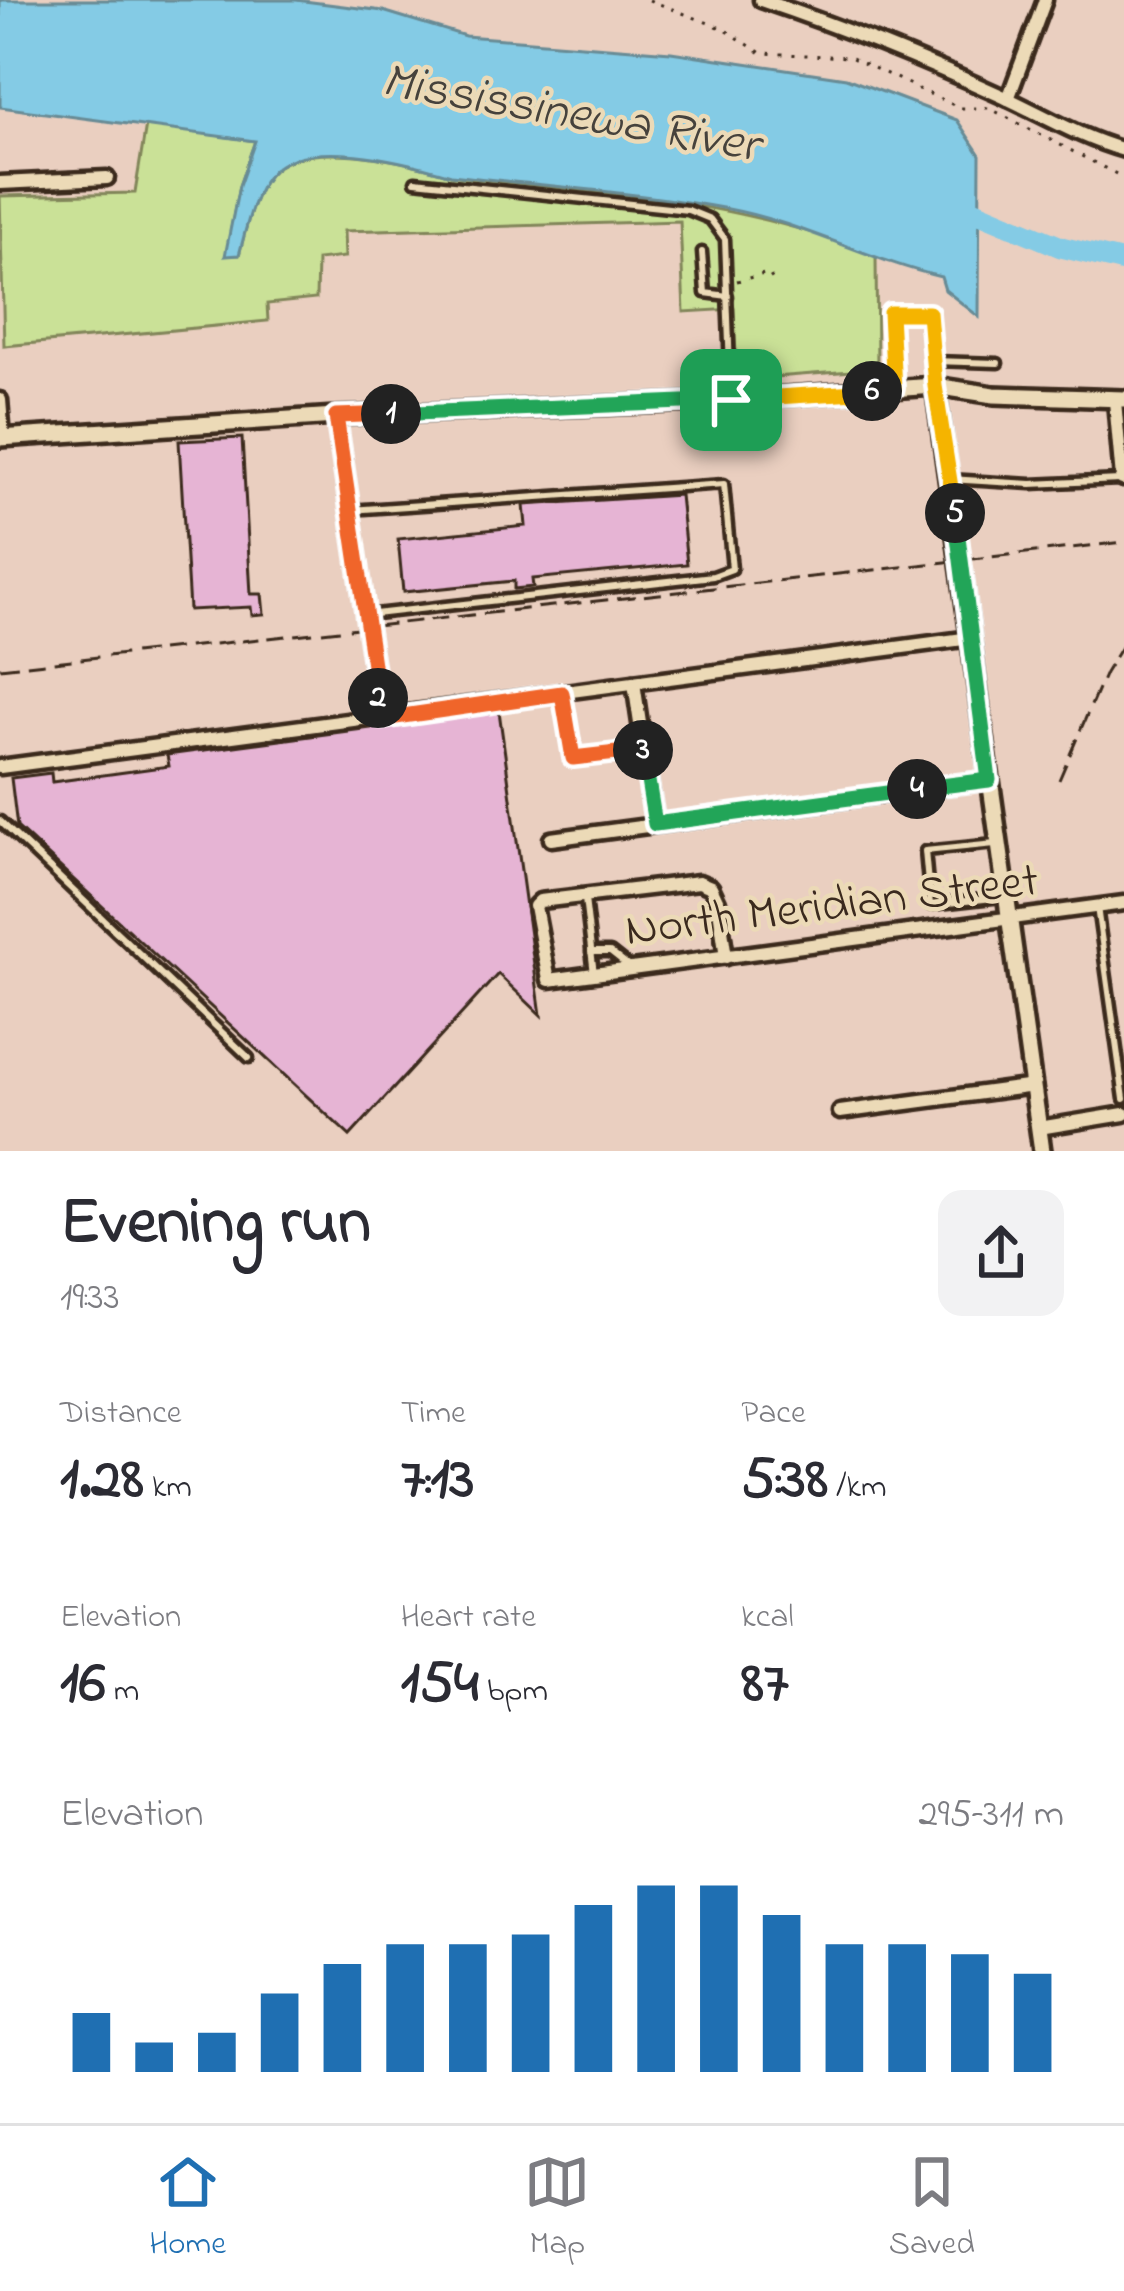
<!DOCTYPE html>
<html lang="en">
<head>
<meta charset="utf-8">
<style>
  :root { --surface:#fff; --page:#f2f2f3; --text:#2b2b33; --muted:#7c7c81; --line:#e1e1e2; --accent:#1f6fb2 }
  body { margin:0; font-family:"Indie Flower",sans-serif; background:var(--page); color:var(--text); height:100vh; display:flex; flex-direction:column; font-size:45px; white-space:nowrap }
  * { box-sizing:border-box; margin:0 }
  p { font-size:39px; color:var(--muted) }
  .icon { flex:none; width:66px; height:66px; fill:none; stroke:currentColor; stroke-width:2; stroke-linecap:round; stroke-linejoin:round }
  .map { position:relative; height:1151px; overflow:hidden }
  .drawer { display:flex; flex-direction:column; background:var(--surface); flex:1 }
  .drawer>* { flex:none }
  .pin { position:absolute; display:grid; place-items:center; width:102px; height:102px; color:#fff; margin:-51px; border-radius:24px; box-shadow:0 6px 18px #0006 }
  .km { position:absolute; width:60px; height:60px; margin:-30px; border-radius:50%; background:#222; color:#fff; font-size:33px; line-height:60px; text-align:center }
  .round { display:grid; place-items:center; flex:none; width:126px; height:126px; border-radius:24px; background:var(--page) }
  .head { display:flex; align-items:center; justify-content:space-between; height:204px; padding:0 60px }
  h1 { font-size:66px; font-weight:800; line-height:90px }
  .stats { display:grid; grid-template-columns:repeat(3,1fr); gap:18px; height:204px; padding:12px 60px }
  .stats div { display:grid; align-content:center }
  .stats b { font-size:60px; font-weight:800 }
  .stats small { font-size:33px; font-weight:400 }
  .stats p { font-size:33px }
  .chart { height:336px; padding:24px 60px }
  .chart p { display:flex; justify-content:space-between }
  .chart svg { width:100%; height:216px; margin-top:12px; stroke:var(--accent); stroke-width:6 }
  .tabs { display:flex; justify-content:space-around; align-items:center; height:168px; border-top:3px solid var(--line); background:var(--surface); font-size:33px; color:var(--muted) }
  .tabs a { display:grid; justify-items:center; gap:6px }
  .tabs .active { color:var(--accent) }
  .map>svg:first-child { display:block }
  .green { fill:#cae197; stroke:#82865a; stroke-width:3 }
  .water { fill:#84cbe5; stroke:#678b95; stroke-width:3 }
  .lines { fill:none; stroke-linecap:round; stroke-linejoin:round }
  .river { stroke:#84cbe5; stroke-width:21 }
  .building { fill:#e6b4d4; stroke:#3b2a1e; stroke-width:3 }
  .service-casing { stroke:#3b2a1e; stroke-width:15 }
  .minor-casing { stroke:#3b2a1e; stroke-width:21 }
  .tertiary-casing { stroke:#3b2a1e; stroke-width:24 }
  .path { stroke:#3b2a1e; stroke-width:3; stroke-dasharray:3 9; stroke-linecap:butt }
  .service { stroke:#ecdab7; stroke-width:6 }
  .minor { stroke:#ecdab7; stroke-width:12 }
  .tertiary { stroke:#ecdab7; stroke-width:15 }
  .rail { stroke:#3b2a1e; stroke-width:3; stroke-dasharray:18 9; stroke-linecap:butt }
  .split-1-casing { stroke:#fff; stroke-width:24 }
  .split-2-casing { stroke:#fff; stroke-width:24 }
  .split-3-casing { stroke:#fff; stroke-width:24 }
  .split-4-casing { stroke:#fff; stroke-width:24 }
  .split-5-casing { stroke:#fff; stroke-width:24 }
  .split-6-casing { stroke:#fff; stroke-width:24 }
  .split-7-casing { stroke:#fff; stroke-width:24 }
  .split-1 { stroke:#22a559; stroke-width:15 }
  .split-2 { stroke:#f0652b; stroke-width:15 }
  .split-3 { stroke:#f0652b; stroke-width:15 }
  .split-4 { stroke:#22a559; stroke-width:15 }
  .split-5 { stroke:#22a559; stroke-width:15 }
  .split-6 { stroke:#f5b400; stroke-width:15 }
  .split-7 { stroke:#f5b400; stroke-width:15 }
  .labels { text-anchor:middle; dominant-baseline:central; stroke-width:9; stroke-linejoin:round; paint-order:stroke }
  .street-label { font-size:48px; fill:#3b2a1e; stroke:#ecdab7 }
  .water-label { font-size:51px; font-style:italic; fill:#46423c; stroke:#ecdab7 }
</style>
</head>
<body>
<div class="map">
<svg width="1124" height="1151" viewBox="0 0 1124 1151">
  <rect width="100%" height="100%" fill="#eacfc0"/>
  <filter id="ink" filterUnits="userSpaceOnUse"><feTurbulence type="fractalNoise" baseFrequency=".00833" numOctaves="2"/><feDisplacementMap in="SourceGraphic" scale="24" xChannelSelector="R" yChannelSelector="G"/><feConvolveMatrix kernelMatrix="1 2 1 2 8 2 1 2 1" color-interpolation-filters="sRGB"/></filter>
  <g filter="url(#ink)">
    <path class="green" d="M146,125L255,141L239,186L226,255H239C246,230 252,196 269,175C301,135 408,162 451,175C593,193 742,199 876,256L877,369L737,380L734,309L684,312L680,221L344,231L345,257L317,260L316,299L267,304L268,321L4,346L0,196L135,193Z"/>
    <path class="water" d="M0,0H296L383,11L465,36L671,52L846,78L957,120L980,155L979,317L945,290L941,277C869,260 802,223 728,209C637,192 543,186 451,175C408,162 301,134 269,175C252,196 246,230 239,255L225,256L239,186L255,141L0,107Z"/>
    <g class="lines">
      <polyline class="river" points="956,203 1061,247 1124,262"/>
    </g>
    <g class="building">
      <polygon points="242,438 251,594 262,594 264,614 252,615 251,607 189,610 179,441"/>
      <polygon points="680,495 687,564 532,579 533,587 514,589 514,581 403,592 398,539 526,526 524,505"/>
      <polygon points="499,711 541,1015 498,974 350,1136 17,827 11,778 51,773 52,782 169,766 167,755"/>
    </g>
    <g class="lines">
      <defs>
        <g id="service">
          <polyline points="415,181 688,210 710,219 725,239 731,396"/>
          <polyline points="702,252 705,293 728,296"/>
          <polyline points="933,361 998,363"/>
          <polyline points="894,388 890,313 930,313 935,383"/>
          <polyline points="949,479 1031,484 1120,480"/>
          <polyline points="350,510 724,484 732,569 713,576 366,615"/>
          <polyline points="562,693 573,758 641,751"/>
          <polyline points="0,821 249,1058"/>
          <polyline points="995,844 925,851 930,905 1002,897"/>
          <polyline points="585,899 594,974"/>
          <polyline points="1097,907 1124,1099"/>
          <polyline points="591,952 610,952 629,967"/>
        </g>
        <g id="minor">
          <path d="M761,0C844,28 925,61 1004,97C1045,116 1081,138 1124,150"/>
          <polyline points="1008,99 1045,0"/>
          <polyline points="0,183 107,178"/>
          <polyline points="0,400 3,438"/>
          <polyline points="1115,401 1122,479"/>
          <polyline points="336,416 381,719"/>
          <polyline points="634,683 655,824"/>
          <polyline points="0,767 971,638"/>
          <polyline points="551,839 989,780"/>
          <polyline points="726,957 718,902 711,887 699,882 540,901 535,906 549,980 594,974 1124,903"/>
          <polyline points="840,1112 1034,1086"/>
          <polyline points="1039,1128 1124,1114"/>
        </g>
        <g id="tertiary">
          <polyline points="935,386 1042,1151"/>
          <polyline points="0,438 336,416 696,402 935,386 994,395 1124,399"/>
        </g>
      </defs>
      <use href="#service" class="service-casing"/>
      <use href="#minor" class="minor-casing"/>
      <use href="#tertiary" class="tertiary-casing"/>
      <g class="path">
        <polyline points="649,0 724,29 761,53 850,57 960,108 989,108 1124,178"/>
        <polyline points="737,281 768,273 775,283"/>
      </g>
      <use href="#service" class="service"/>
      <use href="#minor" class="minor"/>
      <use href="#tertiary" class="tertiary"/>
      <g class="rail">
        <polyline points="0,668 1124,542"/>
        <polyline points="1059,780 1105,673 1124,642"/>
      </g>
    </g>
  </g>
  <g class="lines" filter="url(#ink)">
    <defs>
      <polyline id="split-1" points="391,414 731,400"/>
      <polyline id="split-2" points="378,698 336,416 391,414"/>
      <polyline id="split-3" points="378,698 382,719 562,693 573,758 643,750"/>
      <polyline id="split-4" points="643,750 655,824 917,789"/>
      <polyline id="split-5" points="917,789 989,780 955,513"/>
      <polyline id="split-6" points="872,391 894,389 890,313 929,313 935,386 955,513"/>
      <polyline id="split-7" points="731,400 872,391"/>
    </defs>
    <use href="#split-1" class="split-1-casing"/>
    <use href="#split-2" class="split-2-casing"/>
    <use href="#split-3" class="split-3-casing"/>
    <use href="#split-4" class="split-4-casing"/>
    <use href="#split-5" class="split-5-casing"/>
    <use href="#split-6" class="split-6-casing"/>
    <use href="#split-7" class="split-7-casing"/>
    <use href="#split-1" class="split-1"/>
    <use href="#split-2" class="split-2"/>
    <use href="#split-3" class="split-3"/>
    <use href="#split-4" class="split-4"/>
    <use href="#split-5" class="split-5"/>
    <use href="#split-6" class="split-6"/>
    <use href="#split-7" class="split-7"/>
  </g>
  <g class="labels">
    <g class="street-label">
      <text transform="translate(832 907) rotate(-7)">North Meridian Street</text>
    </g>
    <g class="water-label">
      <text transform="translate(570 115) rotate(10)">Mississinewa River</text>
    </g>
  </g>
</svg>
<div class="pin" style="left:731px;top:400px;background:#1e9e55"><svg class="icon" aria-label="arrive" viewBox="0 0 24 24"><path d="M6 21V4h12l-3 4 3 4H6"/></svg></div>
<b class="km" style="left:391px;top:414px">1</b>
<b class="km" style="left:378px;top:698px">2</b>
<b class="km" style="left:643px;top:750px">3</b>
<b class="km" style="left:917px;top:789px">4</b>
<b class="km" style="left:955px;top:513px">5</b>
<b class="km" style="left:872px;top:391px">6</b>
</div>
<section class="drawer">
<div class="head"><div><h1>Evening run</h1><p>19:33</p></div><a class="round"><svg class="icon" aria-label="share" viewBox="0 0 24 24"><path d="M12 15V3M7 8l5-5 5 5M5 13v7h14v-7"/></svg></a></div>
<div class="stats">
<div><p>Distance</p><b>1.28<small> km</small></b></div>
<div><p>Time</p><b>7:13</b></div>
<div><p>Pace</p><b>5:38<small> /km</small></b></div>
</div>
<div class="stats">
<div><p>Elevation</p><b>16<small> m</small></b></div>
<div><p>Heart rate</p><b>154<small> bpm</small></b></div>
<div><p>kcal</p><b>87</b></div>
</div>
<div class="chart"><p><span>Elevation</span>295–311 m</p>
<svg viewBox="0 0 160 44" preserveAspectRatio="none"><path d="M5 44V32M15 44V38M25 44V36M35 44V28M45 44V22M55 44V18M65 44V18M75 44V16M85 44V10M95 44V6M105 44V6M115 44V12M125 44V18M135 44V18M145 44V20M155 44V24"/></svg>
</div>
</section>
<nav class="tabs">
<a class="active"><svg class="icon" aria-label="home" viewBox="0 0 24 24"><path d="M3 11l9-7 9 7M6 9v11h12V9"/></svg>Home</a>
<a><svg class="icon" aria-label="map" viewBox="0 0 24 24"><path d="M3 6l6-2 6 2 6-2v14l-6 2-6-2-6 2zM9 4v14M15 6v14"/></svg>Map</a>
<a><svg class="icon" aria-label="saved" viewBox="0 0 24 24"><path d="M7 4h10v16l-5-4-5 4z"/></svg>Saved</a>
</nav>
</body>
</html>
